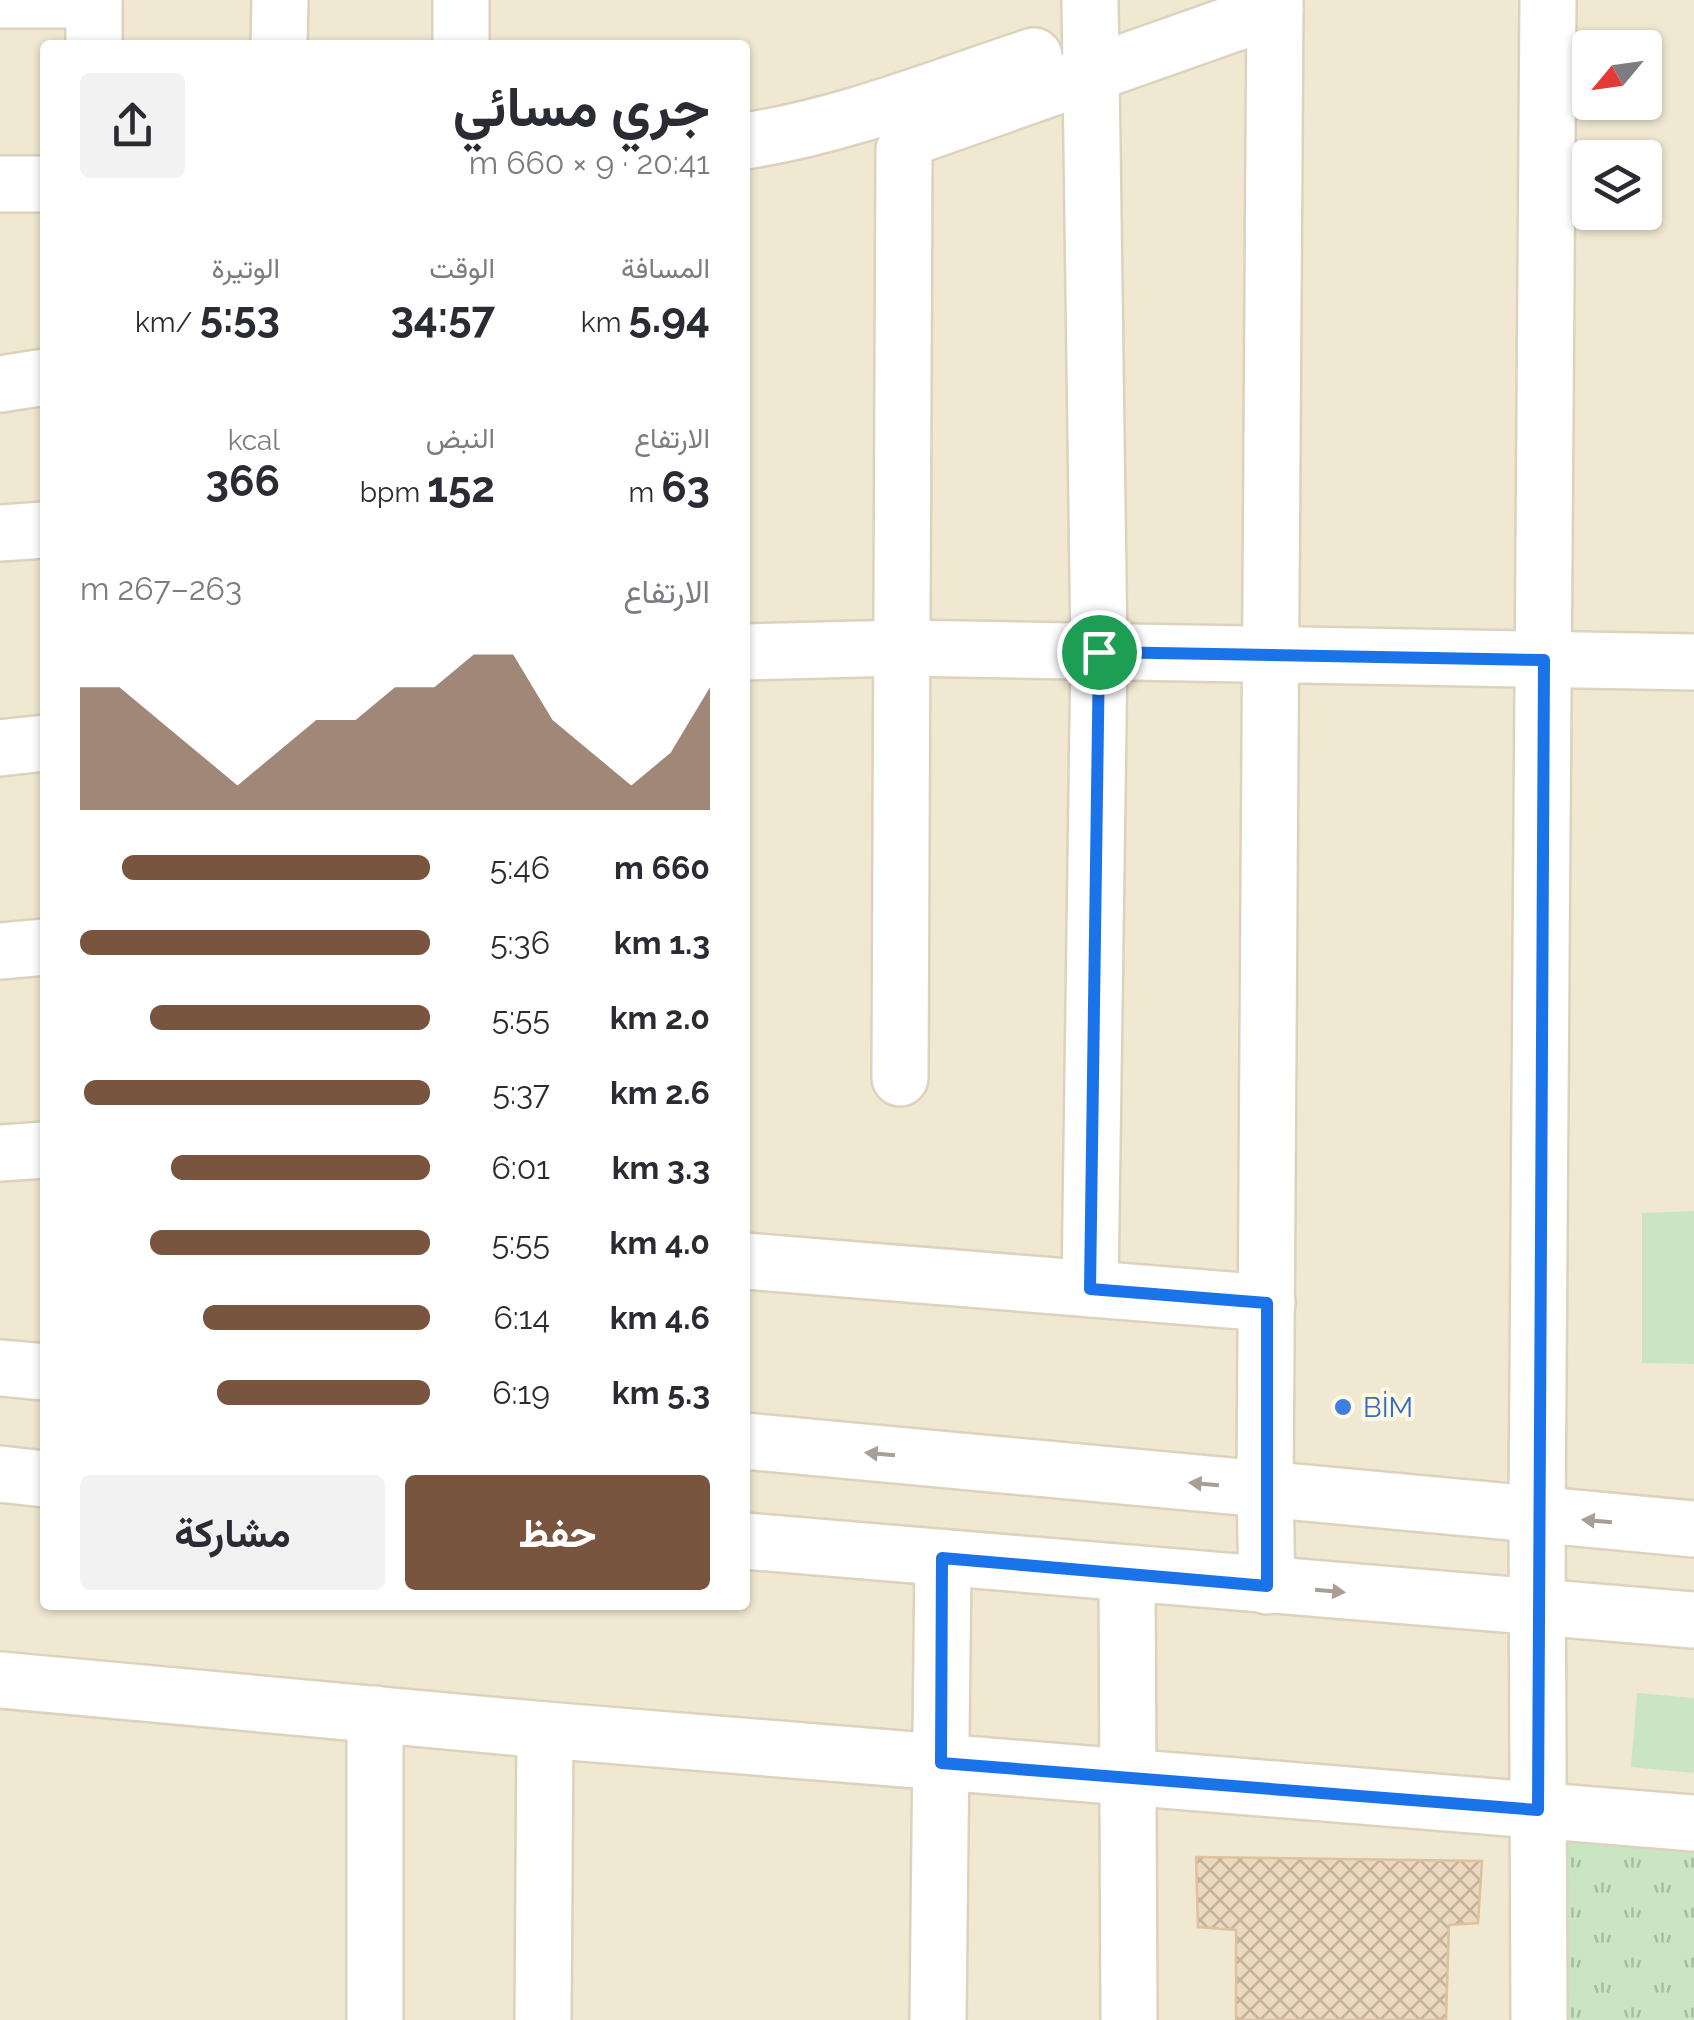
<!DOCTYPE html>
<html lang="ar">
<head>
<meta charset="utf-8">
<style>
  :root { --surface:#fff; --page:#f2f2f3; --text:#2b2b33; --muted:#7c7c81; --accent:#795540 }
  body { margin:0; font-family:Raleway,Vazirmatn,sans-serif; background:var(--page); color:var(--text); direction:rtl; height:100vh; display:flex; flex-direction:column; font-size:38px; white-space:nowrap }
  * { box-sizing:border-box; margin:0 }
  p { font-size:32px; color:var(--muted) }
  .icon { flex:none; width:55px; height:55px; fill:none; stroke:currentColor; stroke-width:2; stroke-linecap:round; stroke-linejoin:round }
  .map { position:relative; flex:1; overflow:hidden; direction:ltr }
  .side { position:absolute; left:40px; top:40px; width:710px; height:1570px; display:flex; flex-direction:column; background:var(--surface); border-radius:10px; box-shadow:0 2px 8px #0004; direction:rtl }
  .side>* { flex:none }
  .needle { width:65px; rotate:241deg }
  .controls { position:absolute; left:1572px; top:30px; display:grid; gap:20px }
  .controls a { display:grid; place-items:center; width:90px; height:90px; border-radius:10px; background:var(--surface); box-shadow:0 2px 8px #0004; font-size:50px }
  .pin { position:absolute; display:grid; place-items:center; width:85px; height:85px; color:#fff; margin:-42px; border:5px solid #fff; border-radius:50%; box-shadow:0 2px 10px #0007 }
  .round { display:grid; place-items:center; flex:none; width:105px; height:105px; border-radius:10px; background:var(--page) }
  .overview { display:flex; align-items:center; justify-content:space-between; height:170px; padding:0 40px }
  h1 { font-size:55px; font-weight:700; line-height:75px }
  .metrics { display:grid; grid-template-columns:repeat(3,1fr); gap:15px; height:170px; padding:10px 40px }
  .metrics div { display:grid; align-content:center }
  .metrics b { font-size:42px; font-weight:700 }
  .metrics small { font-size:28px; font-weight:400 }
  .metrics p { font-size:28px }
  .chart { height:280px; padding:20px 40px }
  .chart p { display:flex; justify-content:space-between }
  .chart svg { width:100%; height:180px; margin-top:10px; fill:var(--accent); opacity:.7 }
  .action { display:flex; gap:20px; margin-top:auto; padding:20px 40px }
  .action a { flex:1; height:115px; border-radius:10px; background:var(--accent); color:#fff; font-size:40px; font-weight:700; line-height:115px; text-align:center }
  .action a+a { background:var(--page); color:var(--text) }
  ul { padding:0 40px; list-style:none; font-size:32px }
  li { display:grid; grid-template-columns:160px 120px 1fr; align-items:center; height:75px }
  li i { height:25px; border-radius:12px; background:var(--accent) }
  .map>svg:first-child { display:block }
  .residential { fill:#f0e8d1; fill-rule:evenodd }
  .park { fill:url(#park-tufts) }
  .pitch { fill:#cae5c2 }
  .building { fill:url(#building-cross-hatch); stroke:#ddc29e; stroke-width:2.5 }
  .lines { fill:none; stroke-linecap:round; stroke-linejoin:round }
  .minor-casing { stroke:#ddd2be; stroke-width:60 }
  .minor { stroke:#fff; stroke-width:55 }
  .oneway { fill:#a89e93 }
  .route-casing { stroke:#fff; stroke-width:20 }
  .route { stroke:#1a73e8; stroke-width:12 }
  .shop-dot { fill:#3f7fe0; stroke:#fdf9e7; stroke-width:4 }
  .labels { text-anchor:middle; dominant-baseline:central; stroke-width:8; stroke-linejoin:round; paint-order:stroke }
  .shop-label { font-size:28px; fill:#366cbe; stroke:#fdf9e7; text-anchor:start }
</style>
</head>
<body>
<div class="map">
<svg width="1694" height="2020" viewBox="0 0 1694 2020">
  <defs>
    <pattern id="park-tufts" width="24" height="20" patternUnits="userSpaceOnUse" patternTransform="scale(2.5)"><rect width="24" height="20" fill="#cae5c2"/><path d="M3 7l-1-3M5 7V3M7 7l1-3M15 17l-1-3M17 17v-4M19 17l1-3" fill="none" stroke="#a8bda0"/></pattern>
    <pattern id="building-cross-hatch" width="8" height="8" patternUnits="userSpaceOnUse" patternTransform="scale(2.5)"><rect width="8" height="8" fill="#ecd8bc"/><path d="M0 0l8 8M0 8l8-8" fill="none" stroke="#c3b29b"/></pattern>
  </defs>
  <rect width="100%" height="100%" fill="#f9f5e2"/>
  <path class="residential" d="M0,0H1694V2020H0ZM45,45H745V1605H45ZM1590,48H1645V102H1590ZM1590,158H1645V212H1590Z"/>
  <polygon class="park" points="1562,1838 1694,1844 1694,2020 1563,2020"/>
  <g class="pitch">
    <polygon points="1694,1211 1694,1364 1642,1363 1642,1213"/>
    <polygon points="1637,1693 1694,1698 1694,1773 1631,1767"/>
  </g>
  <polygon class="building" points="1196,1857 1482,1861 1478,1923 1449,1925 1446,2020 1236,2020 1236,1930 1198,1927"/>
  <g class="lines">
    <defs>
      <g id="minor">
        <polyline points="0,0 94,0"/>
        <polyline points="94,0 94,45"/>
        <polyline points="279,45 280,0"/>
        <polyline points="461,45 461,0"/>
        <path d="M745,141C844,126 939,87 1034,56"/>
        <polyline points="0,184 45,184"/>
        <polyline points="0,384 45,377"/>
        <polyline points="0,533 45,530"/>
        <polyline points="745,652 902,648 1694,662"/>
        <polyline points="0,748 45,743"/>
        <polyline points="0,951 45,947"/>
        <polyline points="900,1078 904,150 911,140 921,134 1275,9"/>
        <polyline points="0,1153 45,1150"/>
        <polyline points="745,1261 1267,1303"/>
        <polyline points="1090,1289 1099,652 1090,0"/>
        <polyline points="0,1368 45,1372"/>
        <polyline points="745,1441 1694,1529"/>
        <polyline points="0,1474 45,1479"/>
        <polyline points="745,1541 1694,1620"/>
        <polyline points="1127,1574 1129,2020"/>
        <polyline points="1267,1586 1265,1490 1275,0"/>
        <polyline points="0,1680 545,1730 1694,1823"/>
        <polyline points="375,2020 375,1714"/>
        <polyline points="543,2020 545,1730"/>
        <polyline points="938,2020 943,1558"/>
        <polyline points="1539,2020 1537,1515 1548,0"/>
      </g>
    </defs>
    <use href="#minor" class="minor-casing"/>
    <use href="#minor" class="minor"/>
  </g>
  <defs><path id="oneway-solid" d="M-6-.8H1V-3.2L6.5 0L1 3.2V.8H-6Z" transform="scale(2.5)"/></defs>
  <g class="oneway">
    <use href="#oneway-solid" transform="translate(880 1454) rotate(-175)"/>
    <use href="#oneway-solid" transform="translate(1204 1484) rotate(-175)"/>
    <use href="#oneway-solid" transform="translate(1597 1521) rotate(-175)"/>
    <use href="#oneway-solid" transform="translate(1330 1591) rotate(5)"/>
  </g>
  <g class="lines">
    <defs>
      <polygon id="route" points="1099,652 1544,660 1538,1810 941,1763 942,1558 1267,1586 1267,1303 1090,1289"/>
    </defs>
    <use href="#route" class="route-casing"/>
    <use href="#route" class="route"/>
  </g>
  <circle class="shop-dot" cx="1343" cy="1407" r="10"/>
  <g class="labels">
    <g class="shop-label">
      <text x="1363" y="1407">BİM</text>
    </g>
  </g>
</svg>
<div class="controls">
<a><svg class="needle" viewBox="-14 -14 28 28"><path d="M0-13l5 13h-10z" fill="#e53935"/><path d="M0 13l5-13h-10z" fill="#7c7c81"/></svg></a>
<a><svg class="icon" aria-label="layers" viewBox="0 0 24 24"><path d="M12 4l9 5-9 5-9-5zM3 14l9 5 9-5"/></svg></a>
</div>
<div class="pin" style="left:1099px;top:652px;background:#1e9e55"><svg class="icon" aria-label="arrive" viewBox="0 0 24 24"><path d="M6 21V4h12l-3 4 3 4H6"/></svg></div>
<section class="side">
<div class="overview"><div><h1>جري مسائي</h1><p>20:41 · 9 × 660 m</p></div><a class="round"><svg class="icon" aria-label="share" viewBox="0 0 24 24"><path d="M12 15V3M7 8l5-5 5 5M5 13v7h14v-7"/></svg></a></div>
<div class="metrics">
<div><p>المسافة</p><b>5.94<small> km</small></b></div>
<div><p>الوقت</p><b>34:57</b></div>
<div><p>الوتيرة</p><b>5:53<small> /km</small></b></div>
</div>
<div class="metrics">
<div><p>الارتفاع</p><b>63<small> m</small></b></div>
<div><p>النبض</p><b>152<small> bpm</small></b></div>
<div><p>kcal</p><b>366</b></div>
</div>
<div class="chart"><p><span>الارتفاع</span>263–267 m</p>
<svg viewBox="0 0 160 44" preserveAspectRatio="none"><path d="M0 44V14L10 14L20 22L30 30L40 38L50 30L60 22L70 22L80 14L90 14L100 6L110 6L120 22L130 30L140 38L150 30L160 14V44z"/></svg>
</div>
<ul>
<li><b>660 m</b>5:46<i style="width:88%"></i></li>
<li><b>1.3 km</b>5:36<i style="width:100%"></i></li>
<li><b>2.0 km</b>5:55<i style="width:80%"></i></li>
<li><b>2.6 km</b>5:37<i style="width:99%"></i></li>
<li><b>3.3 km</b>6:01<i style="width:74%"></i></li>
<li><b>4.0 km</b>5:55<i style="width:80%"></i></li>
<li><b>4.6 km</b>6:14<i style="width:65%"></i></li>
<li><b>5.3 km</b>6:19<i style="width:61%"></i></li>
</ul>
<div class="action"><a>حفظ</a><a>مشاركة</a></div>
</section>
</div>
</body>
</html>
